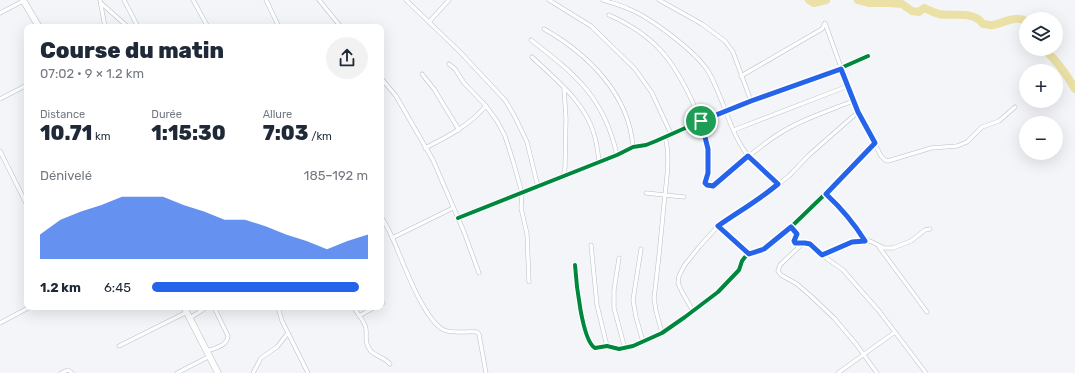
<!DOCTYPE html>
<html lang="fr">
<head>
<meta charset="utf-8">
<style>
  :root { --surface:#fff; --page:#f2f2f3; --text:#1f2937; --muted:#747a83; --accent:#2563eb }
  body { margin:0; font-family:Rubik,sans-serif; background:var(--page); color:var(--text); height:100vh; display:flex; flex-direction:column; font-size:15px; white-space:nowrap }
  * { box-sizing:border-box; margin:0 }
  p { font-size:13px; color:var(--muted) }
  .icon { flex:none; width:22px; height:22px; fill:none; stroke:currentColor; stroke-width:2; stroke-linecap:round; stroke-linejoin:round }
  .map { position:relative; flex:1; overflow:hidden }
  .sheet { position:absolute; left:24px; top:24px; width:360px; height:286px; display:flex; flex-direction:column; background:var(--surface); border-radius:8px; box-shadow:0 4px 16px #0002 }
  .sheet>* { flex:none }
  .controls { position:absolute; left:1019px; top:12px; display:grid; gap:8px }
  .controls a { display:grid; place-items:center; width:44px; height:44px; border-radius:50%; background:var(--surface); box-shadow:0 4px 16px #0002; font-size:20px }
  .pin { position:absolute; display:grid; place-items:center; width:34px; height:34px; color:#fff; margin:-17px; border:2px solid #fff; border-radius:50%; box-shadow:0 1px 4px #0007 }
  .round { display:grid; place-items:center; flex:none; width:42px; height:42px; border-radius:21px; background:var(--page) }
  .head { display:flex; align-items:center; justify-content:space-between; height:68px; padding:0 16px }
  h1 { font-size:22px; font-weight:800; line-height:30px }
  .metrics { display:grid; grid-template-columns:repeat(3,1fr); gap:6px; height:68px; padding:4px 16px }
  .metrics div { display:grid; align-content:center }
  .metrics b { font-size:20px; font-weight:800 }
  .metrics small { font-size:11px; font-weight:400 }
  .metrics p { font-size:11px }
  .chart { height:112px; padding:8px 16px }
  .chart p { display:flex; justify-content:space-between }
  .chart svg { width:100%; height:72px; margin-top:4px; fill:var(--accent); opacity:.7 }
  ul { padding:0 16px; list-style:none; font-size:13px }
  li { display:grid; grid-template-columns:64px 48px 1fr; align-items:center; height:30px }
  li i { height:10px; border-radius:5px; background:var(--accent) }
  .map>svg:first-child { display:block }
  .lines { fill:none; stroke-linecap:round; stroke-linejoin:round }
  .river { stroke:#ebe1a6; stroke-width:8 }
  .street-casing { stroke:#babfc4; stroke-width:4.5 }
  .primary-casing { stroke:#babfc4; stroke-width:7 }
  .street { stroke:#fdfefe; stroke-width:3.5 }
  .primary { stroke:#fdfefe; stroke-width:6 }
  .cycleway-casing { stroke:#fff; stroke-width:6 }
  .cycleway { stroke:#00873e; stroke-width:4 }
  .route-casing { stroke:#fff; stroke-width:8 }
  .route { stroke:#2563eb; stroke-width:5 }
</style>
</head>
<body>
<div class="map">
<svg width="1075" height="373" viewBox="0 0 1075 373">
  <rect width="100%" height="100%" fill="#f3f5f8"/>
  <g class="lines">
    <g class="river">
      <polyline points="809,0 814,3 826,0"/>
      <path d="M858,0L870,3H890L902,4L912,11L919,12L924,8C929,10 934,13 939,14C954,17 973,10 983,24C987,24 990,26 993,25C1004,23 1015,15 1026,21"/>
      <path d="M1044,49C1056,60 1067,75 1075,89"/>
    </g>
    <defs>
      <g id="street">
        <polyline points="100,0 105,27"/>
        <polyline points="124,0 138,27"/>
        <polyline points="193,0 208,27"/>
        <polyline points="266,0 279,27"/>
        <polyline points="319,0 341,27"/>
        <polyline points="406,0 460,52 505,100 514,115 527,142 538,187"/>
        <polyline points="549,0 591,26 635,69 652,93 671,134"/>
        <path d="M603,0C612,3 621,5 629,9C651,18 695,51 708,71C724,98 729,132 749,157C757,167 768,175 778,184"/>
        <polyline points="659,0 702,24 725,41 733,52 751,101"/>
        <polyline points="101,3 128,27"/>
        <polyline points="0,13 23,1"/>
        <path d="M609,15C654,35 673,59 693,103C699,118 706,133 708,149C709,157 709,166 707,174C706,177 705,179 705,183L709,187L713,186C734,169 754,150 777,135C800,120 828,111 853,101"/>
        <polyline points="429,22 449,0"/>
        <path d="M544,29C588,54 629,94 633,147"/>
        <path d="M531,40C576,75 604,97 617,155"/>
        <path d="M532,57C555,79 585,102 594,134C597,143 598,153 599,162"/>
        <polyline points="449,64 455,69 464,83 486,106 497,121 505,136 513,161 522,193 521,208 527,234 529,282"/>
        <polyline points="422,74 434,89 459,130"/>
        <polyline points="741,76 822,29 825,23 853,101 881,156 885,160 888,161 931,148 957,146 967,142 982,127 999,121 1015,107"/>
        <polyline points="381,78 396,96 433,160 464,232 479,273"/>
        <polyline points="0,99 27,85"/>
        <polyline points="734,130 848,86"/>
        <path d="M425,148C449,136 468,126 486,106"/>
        <polyline points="0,151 27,205"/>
        <polyline points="563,176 565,168 566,119 564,88"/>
        <polyline points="646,193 684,197"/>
        <path d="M826,194C841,208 854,223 865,241"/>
        <path d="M381,216C385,223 389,230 392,237C402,259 423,320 444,330C453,334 467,331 477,332L479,334L486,373"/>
        <polyline points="458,218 617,155 633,147 646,145 656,141 683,129 751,101 825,75 868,56"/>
        <polyline points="718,226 749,254"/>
        <polyline points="791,227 797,234 794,241 795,243 805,243 810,244 822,255 843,270 879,311 926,373"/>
        <polyline points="392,238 453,208"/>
        <polyline points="802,244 780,265 778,271 781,275 797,284 812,297 834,318 856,344 877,373"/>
        <polyline points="591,245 597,305 607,346"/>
        <polyline points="879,247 927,312"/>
        <polyline points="641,249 633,300 636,317 643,342"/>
        <polyline points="822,255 852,242 870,241 884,248 893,248 911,241 925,230 930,229"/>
        <polyline points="619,258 614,290 614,308 625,349"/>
        <path d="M575,265C576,281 582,341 595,348L607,346L619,349L633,346L662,333L685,317L718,292L739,270L742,261L745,257L749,254L764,249L791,227L850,170L875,143"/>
        <polyline points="381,304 383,303"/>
        <polyline points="278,307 282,321 308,373"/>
        <path d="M354,307C357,314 365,321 366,329C367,337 364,341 370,350C374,356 384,357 390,364"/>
        <polyline points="693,311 682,292 678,283 679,276 684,266 699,247 718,226 743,208 756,201 789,176 809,155 858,112"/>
        <polyline points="359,316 375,307"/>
        <polyline points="190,318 207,307"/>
        <polyline points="0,323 30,307"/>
        <path d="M662,333L656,311L654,298C658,267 661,236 664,204C666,182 671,158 665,137"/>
        <polyline points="119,346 187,312"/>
        <path d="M207,351C215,348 227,346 228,336L214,307"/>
        <polyline points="61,373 68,370 72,373"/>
        <polyline points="177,373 210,356"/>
        <polyline points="253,373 261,358 277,347 288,333"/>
        <polyline points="838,373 895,332"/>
      </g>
      <g id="primary">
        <polyline points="23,0 39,27"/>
        <polyline points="184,307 218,373"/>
      </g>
    </defs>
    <use href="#street" class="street-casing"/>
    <use href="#primary" class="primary-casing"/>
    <use href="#street" class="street"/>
    <use href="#primary" class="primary"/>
    <defs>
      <g id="cycleway">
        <polyline points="458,218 617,155 633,147 646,145 656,141 683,129 751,101 825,75 868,56"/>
        <path d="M575,265C576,281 582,341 595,348L607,346L619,349L633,346L662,333L685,317L718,292L739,270L742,261L745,257L749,254L764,249L791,227L850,170L875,143"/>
      </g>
    </defs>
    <use href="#cycleway" class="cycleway-casing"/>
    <use href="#cycleway" class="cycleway"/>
  </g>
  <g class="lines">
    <defs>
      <path id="route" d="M841,69L858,112L875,143L826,194C841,208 854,223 865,241L852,242L822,255L810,244L805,243H795L794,241L797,234L791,227L764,249L749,254L718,226C738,212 759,200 778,184L748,156L713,186L707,185L705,183L708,173V149L701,121L751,101Z"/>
    </defs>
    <use href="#route" class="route-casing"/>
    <use href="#route" class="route"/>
  </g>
</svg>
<div class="controls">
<a><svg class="icon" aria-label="layers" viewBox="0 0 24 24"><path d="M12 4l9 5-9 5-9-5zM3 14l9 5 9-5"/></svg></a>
<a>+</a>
<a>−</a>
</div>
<div class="pin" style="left:701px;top:121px;background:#1e9e55"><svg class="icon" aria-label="arrive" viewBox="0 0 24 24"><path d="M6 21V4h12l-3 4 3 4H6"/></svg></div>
<section class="sheet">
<div class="head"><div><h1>Course du matin</h1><p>07:02 · 9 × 1.2 km</p></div><a class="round"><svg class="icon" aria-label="share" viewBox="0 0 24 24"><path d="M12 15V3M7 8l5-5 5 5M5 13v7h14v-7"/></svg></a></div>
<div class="metrics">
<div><p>Distance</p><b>10.71<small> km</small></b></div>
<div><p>Durée</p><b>1:15:30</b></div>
<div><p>Allure</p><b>7:03<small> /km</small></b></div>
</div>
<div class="chart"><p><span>Dénivelé</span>185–192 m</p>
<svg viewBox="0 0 160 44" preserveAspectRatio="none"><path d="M0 44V29L10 20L20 15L30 11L40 6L50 6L60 6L70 11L80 15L90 20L100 20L110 24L120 29L130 33L140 38L150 33L160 29V44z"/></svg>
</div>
<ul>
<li><b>1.2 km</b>6:45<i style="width:96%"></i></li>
</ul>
</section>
</div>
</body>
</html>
